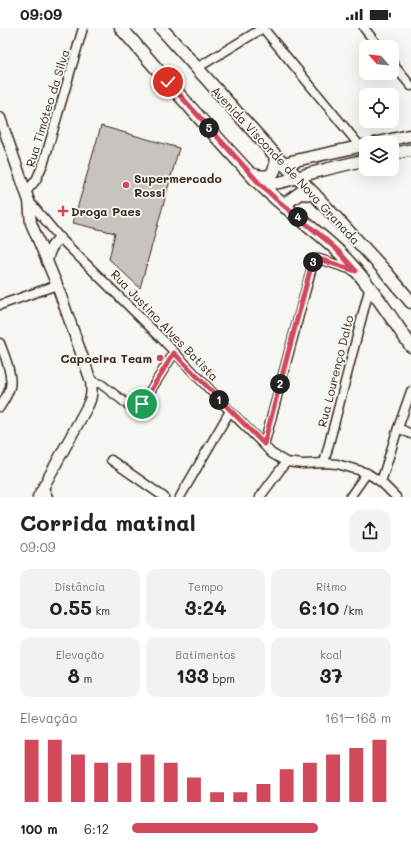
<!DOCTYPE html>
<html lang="pt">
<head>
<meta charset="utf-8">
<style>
  :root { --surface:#fff; --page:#f2f2f2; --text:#222; --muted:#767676; --accent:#d1495b }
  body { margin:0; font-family:Mali,sans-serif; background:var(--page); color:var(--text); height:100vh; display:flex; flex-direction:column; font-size:15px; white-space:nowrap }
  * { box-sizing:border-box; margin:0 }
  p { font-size:13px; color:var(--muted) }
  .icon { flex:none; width:22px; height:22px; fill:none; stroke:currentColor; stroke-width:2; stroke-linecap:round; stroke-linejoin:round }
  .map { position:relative; height:469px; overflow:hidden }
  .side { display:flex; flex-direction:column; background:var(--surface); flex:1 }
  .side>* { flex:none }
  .needle { width:26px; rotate:297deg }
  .tools { position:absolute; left:359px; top:12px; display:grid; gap:8px }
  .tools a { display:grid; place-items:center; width:40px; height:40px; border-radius:8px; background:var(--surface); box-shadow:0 4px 16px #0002; font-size:20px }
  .pin { position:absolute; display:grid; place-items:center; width:34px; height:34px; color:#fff; margin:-17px; border:2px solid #fff; border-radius:50%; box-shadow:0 1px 4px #0007 }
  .km { position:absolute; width:20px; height:20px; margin:-10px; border-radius:50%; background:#222; color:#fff; font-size:11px; line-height:20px; text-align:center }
  .round { display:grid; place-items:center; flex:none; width:42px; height:42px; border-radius:12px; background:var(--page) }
  .headline { display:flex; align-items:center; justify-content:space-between; height:68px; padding:0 20px }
  h1 { font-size:22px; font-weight:700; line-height:30px }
  .metrics { display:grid; grid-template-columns:repeat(3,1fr); gap:6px; height:68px; padding:4px 20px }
  .metrics div { display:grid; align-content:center; border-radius:10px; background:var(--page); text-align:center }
  .metrics b { font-size:20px; font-weight:700 }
  .metrics small { font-size:11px; font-weight:400 }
  .metrics p { font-size:11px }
  .chart { height:112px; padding:8px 20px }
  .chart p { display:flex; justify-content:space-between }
  .chart svg { width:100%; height:72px; margin-top:4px; stroke:var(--accent); stroke-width:6 }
  ul { padding:0 20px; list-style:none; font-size:13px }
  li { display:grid; grid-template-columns:64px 48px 1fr; align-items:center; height:30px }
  li i { height:10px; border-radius:5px; background:var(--accent) }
  .status { display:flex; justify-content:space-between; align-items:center; height:28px; padding:0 20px; background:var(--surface); direction:ltr }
  .status svg { height:11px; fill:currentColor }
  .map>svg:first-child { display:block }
  .building { fill:#c8c3be; stroke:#3b2a1e }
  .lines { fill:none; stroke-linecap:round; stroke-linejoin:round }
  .minor-casing { stroke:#3b2a1e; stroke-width:11 }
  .tertiary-casing { stroke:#3b2a1e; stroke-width:13 }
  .secondary-casing { stroke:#3b2a1e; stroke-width:14 }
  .primary-casing { stroke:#3b2a1e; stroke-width:15 }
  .minor { stroke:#f6f6f2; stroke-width:8 }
  .tertiary { stroke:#f6f6f2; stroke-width:10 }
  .secondary { stroke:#f6f6f2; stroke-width:11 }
  .primary { stroke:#f6f6f2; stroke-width:12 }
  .route-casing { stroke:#fff; stroke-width:8 }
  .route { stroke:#d1495b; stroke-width:5 }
  .poi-dot { fill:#d1495b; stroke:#f6f6f2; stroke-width:1.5 }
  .labels { text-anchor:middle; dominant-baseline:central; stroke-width:3.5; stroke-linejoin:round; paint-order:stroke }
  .street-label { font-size:12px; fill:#3b2a1e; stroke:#f6f6f2 }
  .poi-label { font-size:12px; font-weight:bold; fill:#3b2a1e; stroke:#f6f6f2; text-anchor:start }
</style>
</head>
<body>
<div class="status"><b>09:09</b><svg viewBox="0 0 49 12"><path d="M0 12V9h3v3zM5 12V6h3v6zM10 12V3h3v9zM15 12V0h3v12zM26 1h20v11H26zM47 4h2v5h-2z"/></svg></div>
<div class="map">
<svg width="411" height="469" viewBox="0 0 411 469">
  <rect width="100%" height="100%" fill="#f6f6f2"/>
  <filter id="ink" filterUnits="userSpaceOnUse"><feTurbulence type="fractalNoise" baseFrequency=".025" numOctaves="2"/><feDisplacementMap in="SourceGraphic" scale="8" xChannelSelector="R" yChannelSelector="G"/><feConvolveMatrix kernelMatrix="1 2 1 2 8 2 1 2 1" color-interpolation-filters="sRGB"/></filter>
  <g filter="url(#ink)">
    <polygon class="building" points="101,98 179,120 140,260 109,231 115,205 73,195"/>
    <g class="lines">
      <defs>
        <g id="minor">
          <polyline points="263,0 360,118"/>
          <polyline points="364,0 379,19"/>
          <polyline points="392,35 411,58"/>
          <polyline points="197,40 263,0"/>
          <polyline points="26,164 36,152 44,134 83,0"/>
          <polyline points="29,173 60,210 161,310 230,383 264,417 271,425 286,434 303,436 324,435 337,436 358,442 367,445 381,454 396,469"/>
          <polyline points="0,277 57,257"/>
          <path d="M0,315C4,326 13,346 10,359C8,366 4,373 0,379"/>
          <polyline points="91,353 101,356 131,379 137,380 142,376 174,325"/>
          <polyline points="398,400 411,406"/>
          <polyline points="264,417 313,235 316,231 319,231 356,243"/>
          <polyline points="111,432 164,469"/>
          <polyline points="324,435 370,258"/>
          <polyline points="381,454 398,400 411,363"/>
          <polyline points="44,460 48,469"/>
          <polyline points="180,469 230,383"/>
          <polyline points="260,469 286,434"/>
          <polyline points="350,469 367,445"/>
        </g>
        <g id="tertiary">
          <path d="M0,90L21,150L29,173L30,185L31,195L57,257L91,353C92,363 92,369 88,377L38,469"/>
          <path d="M47,233C49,222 52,217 60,210"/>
        </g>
        <g id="secondary">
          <polyline points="376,115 411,107"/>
          <polyline points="392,126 411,122"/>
          <polyline points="284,135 366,117"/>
          <path d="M259,155C276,158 292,151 308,146C327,141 347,136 366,132"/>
        </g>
        <g id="primary">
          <path d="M121,0C167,52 211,105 258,154C282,179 312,198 337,222C366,250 388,285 411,318"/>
          <polyline points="161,0 275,127 314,166 385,243 411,274"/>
          <path d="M251,146C269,152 278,148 275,127"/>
          <polyline points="285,179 289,173 300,165 314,166"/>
        </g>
      </defs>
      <use href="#minor" class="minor-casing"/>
      <use href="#tertiary" class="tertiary-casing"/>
      <use href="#secondary" class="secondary-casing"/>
      <use href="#primary" class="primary-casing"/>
      <use href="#minor" class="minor"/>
      <use href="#tertiary" class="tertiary"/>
      <use href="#secondary" class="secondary"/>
      <use href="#primary" class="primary"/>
    </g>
  </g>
  <g class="lines" filter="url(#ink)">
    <defs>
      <polyline id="route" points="142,376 174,325 264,416 312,235 316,231 319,231 356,243 338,223 325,211 278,173 259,155 168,54"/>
    </defs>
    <use href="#route" class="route-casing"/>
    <use href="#route" class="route"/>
  </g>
  <g class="poi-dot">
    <circle cx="126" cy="157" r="4"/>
    <path d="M61 177h4v4h4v4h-4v4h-4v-4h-4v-4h4z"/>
    <circle cx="160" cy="330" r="4"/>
  </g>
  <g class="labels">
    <g class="street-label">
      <text transform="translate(47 80) rotate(-73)">Rua Timóteo da Silva</text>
      <text transform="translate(286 137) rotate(47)">Avenida Visconde de Nova Granada</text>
      <text transform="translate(165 297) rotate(46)">Rua Justino Alves Batista</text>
      <text transform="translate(335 343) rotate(-76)">Rua Lourenço Dalto</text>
    </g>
    <g class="poi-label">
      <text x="134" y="150">Supermercado<tspan x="134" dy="14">Rossi</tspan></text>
      <text x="71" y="183">Droga Paes</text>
      <text x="152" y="330" text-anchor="end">Capoeira Team</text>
    </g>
  </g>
</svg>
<div class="tools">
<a><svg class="needle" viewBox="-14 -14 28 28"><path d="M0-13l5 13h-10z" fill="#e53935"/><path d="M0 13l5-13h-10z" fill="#767676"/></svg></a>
<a><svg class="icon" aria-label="locate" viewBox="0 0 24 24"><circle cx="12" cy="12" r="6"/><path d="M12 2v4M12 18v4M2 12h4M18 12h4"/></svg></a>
<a><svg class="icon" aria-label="layers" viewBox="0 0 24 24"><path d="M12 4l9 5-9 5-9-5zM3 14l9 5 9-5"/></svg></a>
</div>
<div class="pin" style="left:142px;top:376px;background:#1e9e55"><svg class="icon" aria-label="arrive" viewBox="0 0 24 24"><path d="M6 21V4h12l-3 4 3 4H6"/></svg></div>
<div class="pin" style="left:168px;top:54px;background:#d93025"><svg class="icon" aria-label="check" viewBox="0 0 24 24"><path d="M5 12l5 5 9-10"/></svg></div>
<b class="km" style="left:219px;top:372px">1</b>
<b class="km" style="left:280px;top:356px">2</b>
<b class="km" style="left:313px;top:234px">3</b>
<b class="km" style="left:298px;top:189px">4</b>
<b class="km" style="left:209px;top:100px">5</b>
</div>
<section class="side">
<div class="headline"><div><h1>Corrida matinal</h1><p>09:09</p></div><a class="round"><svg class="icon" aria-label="share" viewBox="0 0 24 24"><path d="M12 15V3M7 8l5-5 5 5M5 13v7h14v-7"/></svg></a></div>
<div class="metrics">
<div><p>Distância</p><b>0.55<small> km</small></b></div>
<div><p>Tempo</p><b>3:24</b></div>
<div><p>Ritmo</p><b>6:10<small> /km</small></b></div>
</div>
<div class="metrics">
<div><p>Elevação</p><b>8<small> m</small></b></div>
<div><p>Batimentos</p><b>133<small> bpm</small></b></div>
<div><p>kcal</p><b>37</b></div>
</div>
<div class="chart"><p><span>Elevação</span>161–168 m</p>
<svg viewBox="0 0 160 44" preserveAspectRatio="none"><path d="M5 44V6M15 44V6M25 44V15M35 44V20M45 44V20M55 44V15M65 44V20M75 44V29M85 44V38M95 44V38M105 44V33M115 44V24M125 44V20M135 44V15M145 44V11M155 44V6"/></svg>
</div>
<ul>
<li><b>100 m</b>6:12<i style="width:72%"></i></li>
</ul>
</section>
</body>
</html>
